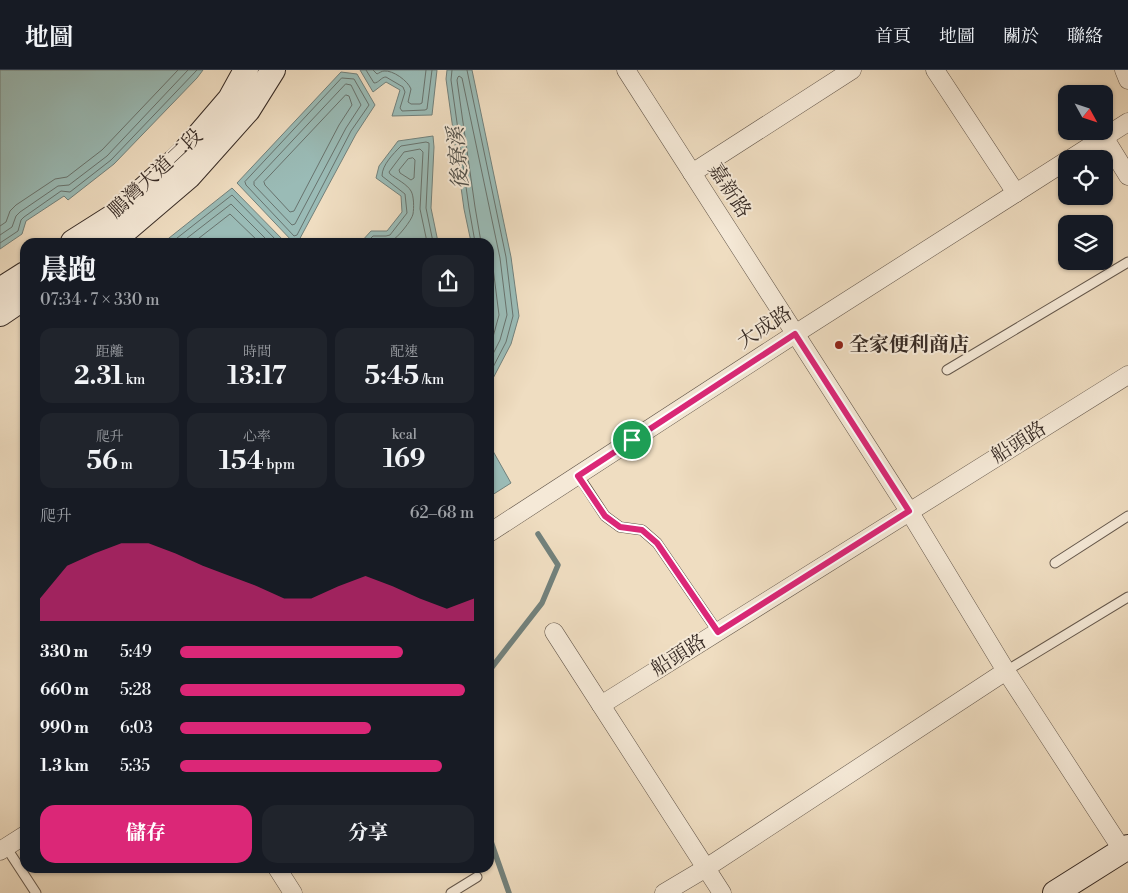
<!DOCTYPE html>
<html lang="zh-TW">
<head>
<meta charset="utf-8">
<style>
  :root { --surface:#171b24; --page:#20242c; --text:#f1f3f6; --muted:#9ea1a6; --line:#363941; --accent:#db2777 }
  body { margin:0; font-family:"Libre Bodoni","Noto Serif TC",serif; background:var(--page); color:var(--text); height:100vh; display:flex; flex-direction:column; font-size:19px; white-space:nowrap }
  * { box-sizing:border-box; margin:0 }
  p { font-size:16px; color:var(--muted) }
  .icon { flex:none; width:28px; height:28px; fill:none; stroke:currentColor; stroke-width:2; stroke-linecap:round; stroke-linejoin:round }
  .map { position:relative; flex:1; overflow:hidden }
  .sheet { position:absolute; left:20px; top:168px; width:474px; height:635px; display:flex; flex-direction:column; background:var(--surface); border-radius:15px; box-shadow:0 1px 4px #0004 }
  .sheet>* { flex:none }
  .needle { width:32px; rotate:130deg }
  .buttons { position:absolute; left:1058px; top:15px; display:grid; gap:10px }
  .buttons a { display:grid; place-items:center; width:55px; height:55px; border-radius:10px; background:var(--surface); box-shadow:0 1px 4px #0004; font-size:25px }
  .pin { position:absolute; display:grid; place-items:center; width:42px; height:42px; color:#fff; margin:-21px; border:2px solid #fff; border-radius:50%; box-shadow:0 1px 5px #0007 }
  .round { display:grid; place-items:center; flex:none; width:52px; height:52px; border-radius:15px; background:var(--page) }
  .overview { display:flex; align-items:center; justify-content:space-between; height:85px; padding:0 20px }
  h1 { font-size:28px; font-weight:800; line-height:38px }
  .stats { display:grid; grid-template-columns:repeat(3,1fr); gap:8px; height:85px; padding:5px 20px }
  .stats div { display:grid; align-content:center; border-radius:12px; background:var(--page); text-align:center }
  .stats b { font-size:25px; font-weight:800 }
  .stats small { font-size:14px; font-weight:400 }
  .stats p { font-size:14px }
  .chart { height:140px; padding:10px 20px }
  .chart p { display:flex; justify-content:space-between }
  .chart svg { width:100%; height:90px; margin-top:5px; fill:var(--accent); opacity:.7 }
  .button { display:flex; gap:10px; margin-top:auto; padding:10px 20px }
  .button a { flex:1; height:58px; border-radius:15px; background:var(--accent); color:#fff; font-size:20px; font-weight:800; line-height:58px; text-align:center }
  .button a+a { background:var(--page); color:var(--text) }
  ul { padding:0 20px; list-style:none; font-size:16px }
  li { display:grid; grid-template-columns:80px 60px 1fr; align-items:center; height:38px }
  li i { height:12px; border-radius:6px; background:var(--accent) }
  header { display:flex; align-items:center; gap:30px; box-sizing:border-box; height:70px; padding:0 25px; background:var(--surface); border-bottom:1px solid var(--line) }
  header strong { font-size:24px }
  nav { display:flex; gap:28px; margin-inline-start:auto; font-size:18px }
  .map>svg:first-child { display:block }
  .water { fill:#9abbb6; stroke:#72817c }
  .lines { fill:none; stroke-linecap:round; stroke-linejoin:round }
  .shore { stroke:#68736e; stroke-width:1 }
  .stream { stroke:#72817c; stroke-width:5.5 }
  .lane-casing { stroke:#65584c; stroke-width:11 }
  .street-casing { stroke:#65584c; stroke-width:19 }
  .secondary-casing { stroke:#372b25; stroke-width:26 }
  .lane { stroke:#f5e9d7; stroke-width:9 }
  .street { stroke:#f5e9d7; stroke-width:18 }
  .secondary { stroke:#f5e9d7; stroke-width:24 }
  .route-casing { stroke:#fff; stroke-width:10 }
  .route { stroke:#db2777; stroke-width:6 }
  .poi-dot { fill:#8f2418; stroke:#f5e9d7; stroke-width:2 }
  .labels { text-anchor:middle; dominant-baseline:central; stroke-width:4; stroke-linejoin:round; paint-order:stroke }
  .street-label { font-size:20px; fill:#372b25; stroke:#f5e9d7 }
  .poi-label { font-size:20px; font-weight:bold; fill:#372b25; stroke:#f5e9d7; text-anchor:start }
  .water-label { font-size:21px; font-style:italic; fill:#504f49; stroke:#f5e9d7 }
</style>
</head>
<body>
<header>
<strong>地圖</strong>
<nav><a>首頁</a><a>地圖</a><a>關於</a><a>聯絡</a></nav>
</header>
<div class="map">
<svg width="1128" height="823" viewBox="0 0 1128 823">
  <rect width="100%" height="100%" fill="#efddc1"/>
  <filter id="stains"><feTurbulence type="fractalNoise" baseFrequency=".004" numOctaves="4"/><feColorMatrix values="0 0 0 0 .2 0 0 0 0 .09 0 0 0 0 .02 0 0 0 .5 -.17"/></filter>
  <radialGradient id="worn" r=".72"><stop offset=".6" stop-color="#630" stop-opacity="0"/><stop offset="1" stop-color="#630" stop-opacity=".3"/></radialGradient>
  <g class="water">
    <polygon points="0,0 203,0 197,8 114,94 68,130 64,126 26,151 22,164 0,179"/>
    <polygon points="360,0 437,0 432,45 392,46 400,20 386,12 373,22"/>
    <polygon points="447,0 472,0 511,187 519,246 511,274 489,316 489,172 471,172 464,139 446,9"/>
    <polygon points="341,2 357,4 375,35 356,64 298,172 293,172 237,113"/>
    <polygon points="433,66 434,77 431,138 438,172 361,172 371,161 387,161 402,142 401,126 376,108 379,96 398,71"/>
    <polygon points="232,118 285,172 164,172"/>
    <polygon points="489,374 511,413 489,427"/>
  </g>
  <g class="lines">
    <g class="shore">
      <path d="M366,0L374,13C379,13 381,7 386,7L403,17L405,22L400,38L402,41L425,40L427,39L432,0"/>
      <path d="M373,0L377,4C379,3 382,1 384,1C393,0 408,11 411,19L408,32L411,34H420L422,33L426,0"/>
      <polyline points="452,0 451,10 469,138 475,172"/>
      <polyline points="467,0 506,187 513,246 506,272 489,305"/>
      <polygon points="342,8 354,9 369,35 351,61 297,165 294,166 246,115 245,112"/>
      <polygon points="346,14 351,15 361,35 346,58 295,154 292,155 254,115 254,112"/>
      <polygon points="346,25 349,26 352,35 339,55 294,141 290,142 265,115 264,112"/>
      <polygon points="413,88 415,90 414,108 411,110 400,103 399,100 408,89"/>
      <polyline points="0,156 6,152 10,141 16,135 55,109 67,107 102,80 178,0"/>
      <polyline points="0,165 12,157 16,146 20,142 58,116 69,115 107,86 188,0"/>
      <polyline points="172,172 232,125 278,172"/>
      <polyline points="182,172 231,134 269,172"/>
      <polyline points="194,172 230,144 259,172"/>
      <path d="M367,172L373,166H386L390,165L407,143L405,124L382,106C382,95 393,84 401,76L426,72L429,73V77L426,138L433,172"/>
      <path d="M376,172C381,172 387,173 391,171C397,169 412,150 413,144C414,138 414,126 411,121C407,114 396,109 390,104L389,102L404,82L420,79L423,82L420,139L427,172"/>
      <polyline points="481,172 475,137 457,10 458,7 459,6 462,8 500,188 507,245 500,270 489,292"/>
      <polyline points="0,173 18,161 21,150 24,147 61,121 70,122 111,90 197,0"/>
      <polyline points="489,180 491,182 492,190 499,245 493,267 489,276"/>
    </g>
    <g class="stream">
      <polyline points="489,601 542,533 558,495 538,464"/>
      <polyline points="489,766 509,823"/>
    </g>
    <defs>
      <g id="lane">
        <polyline points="947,300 1128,192"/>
        <polyline points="578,405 605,446 620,457 642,460 657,473 718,562"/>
        <polyline points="1055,493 1128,446"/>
        <polyline points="1006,601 1128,527"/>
        <polyline points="6,777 36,823"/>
        <polyline points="451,823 477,807"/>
      </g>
      <g id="street">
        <polyline points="626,0 909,441 1006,601 1123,781"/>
        <polyline points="935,0 1016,123"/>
        <polyline points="1124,0 1128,10"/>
        <polyline points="1104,67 1128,106"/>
        <polyline points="1070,89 1128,52"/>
        <polyline points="692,103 852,0"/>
        <polyline points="489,463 795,264 1066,91"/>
        <polyline points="554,562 722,823"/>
        <polyline points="601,635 1128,305"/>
        <polyline points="0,781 25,765"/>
        <polyline points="277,798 293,823"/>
        <polyline points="664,823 706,798 1006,601"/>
      </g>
      <g id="secondary">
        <polyline points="73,172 114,146 182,85 230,29 246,0"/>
        <polyline points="108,172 121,164 189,106 248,40 273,0"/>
        <polyline points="0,220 25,204"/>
        <polyline points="0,244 25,227"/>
        <polyline points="1055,823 1128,777"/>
      </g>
    </defs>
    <use href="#lane" class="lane-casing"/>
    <use href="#street" class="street-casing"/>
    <use href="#secondary" class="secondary-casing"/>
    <use href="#lane" class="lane"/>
    <use href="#street" class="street"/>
    <use href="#secondary" class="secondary"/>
  </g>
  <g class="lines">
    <defs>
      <polygon id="route" points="795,264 909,441 718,562 657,473 642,460 620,457 605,446 578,406"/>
    </defs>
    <use href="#route" class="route-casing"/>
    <use href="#route" class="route"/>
  </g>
  <circle class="poi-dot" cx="839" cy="275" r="5"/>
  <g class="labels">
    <g class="street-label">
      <text transform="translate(156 104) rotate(-43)">鵬灣大道二段</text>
      <text transform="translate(729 121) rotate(57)">嘉新路</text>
      <text transform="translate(765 258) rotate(-33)">大成路</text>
      <text transform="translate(1019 373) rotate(-32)">船頭路</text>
      <text transform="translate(679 586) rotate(-32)">船頭路</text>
    </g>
    <g class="poi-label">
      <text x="849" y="275">全家便利商店</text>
    </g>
    <g class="water-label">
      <text transform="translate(459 88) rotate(-95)">後寮溪</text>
    </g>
  </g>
  <rect width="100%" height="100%" filter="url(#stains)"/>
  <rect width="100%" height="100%" fill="url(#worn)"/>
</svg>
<div class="buttons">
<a><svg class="needle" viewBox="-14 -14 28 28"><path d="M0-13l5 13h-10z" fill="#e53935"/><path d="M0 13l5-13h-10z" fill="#9ea1a6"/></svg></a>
<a><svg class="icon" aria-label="locate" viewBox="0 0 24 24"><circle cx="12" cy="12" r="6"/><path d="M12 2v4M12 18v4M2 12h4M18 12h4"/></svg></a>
<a><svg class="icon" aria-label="layers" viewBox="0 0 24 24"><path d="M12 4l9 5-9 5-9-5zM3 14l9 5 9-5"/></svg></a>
</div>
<div class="pin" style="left:632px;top:370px;background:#1e9e55"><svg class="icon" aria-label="arrive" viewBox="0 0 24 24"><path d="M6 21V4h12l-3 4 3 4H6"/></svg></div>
<section class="sheet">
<div class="overview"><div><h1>晨跑</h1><p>07:34 · 7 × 330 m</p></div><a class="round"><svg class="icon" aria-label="share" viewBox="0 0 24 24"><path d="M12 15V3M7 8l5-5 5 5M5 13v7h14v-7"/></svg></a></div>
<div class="stats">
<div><p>距離</p><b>2.31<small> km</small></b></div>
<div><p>時間</p><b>13:17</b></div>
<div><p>配速</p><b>5:45<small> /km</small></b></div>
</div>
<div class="stats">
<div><p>爬升</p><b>56<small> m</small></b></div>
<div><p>心率</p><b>154<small> bpm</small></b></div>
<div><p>kcal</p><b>169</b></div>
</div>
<div class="chart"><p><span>爬升</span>62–68 m</p>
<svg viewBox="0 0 160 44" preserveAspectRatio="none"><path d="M0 44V33L10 17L20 11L30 6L40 6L50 11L60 17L70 22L80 27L90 33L100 33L110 27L120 22L130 27L140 33L150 38L160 33V44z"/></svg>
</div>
<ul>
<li><b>330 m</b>5:49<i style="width:76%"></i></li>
<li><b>660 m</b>5:28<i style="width:97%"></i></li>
<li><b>990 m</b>6:03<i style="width:65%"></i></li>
<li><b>1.3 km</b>5:35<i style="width:89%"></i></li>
</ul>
<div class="button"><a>儲存</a><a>分享</a></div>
</section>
</div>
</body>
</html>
